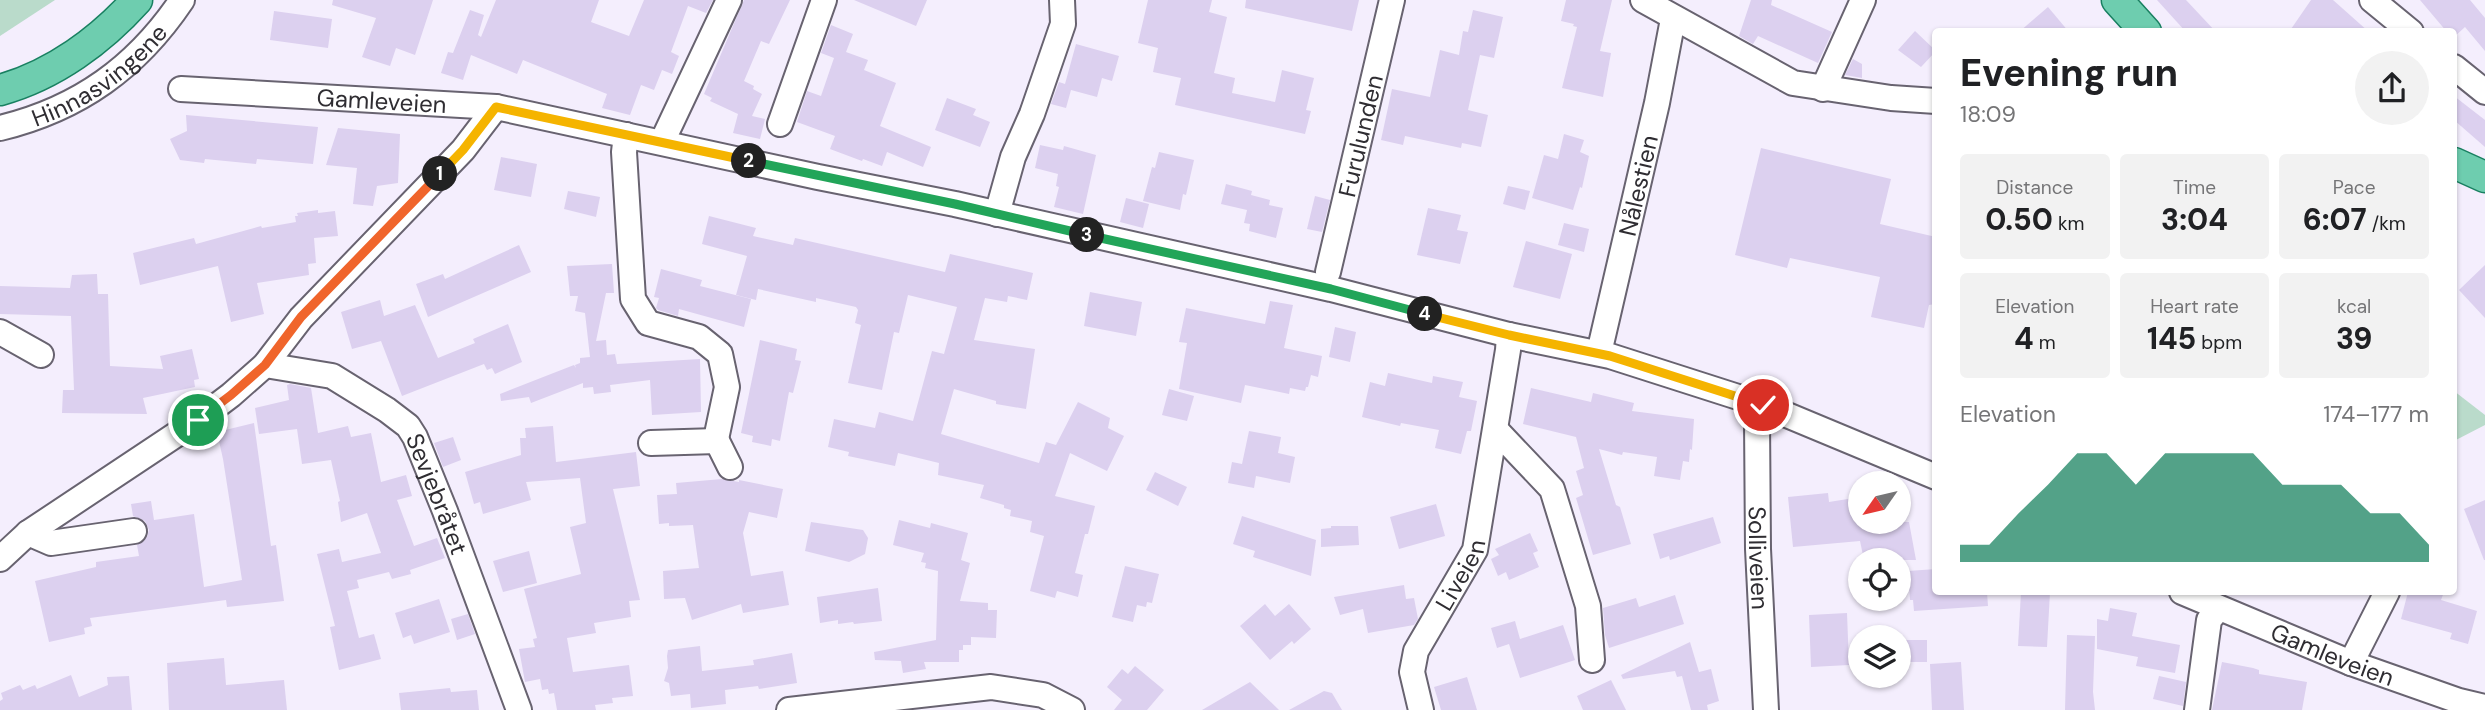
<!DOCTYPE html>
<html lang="en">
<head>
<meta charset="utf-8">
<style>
  :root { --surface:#fff; --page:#f2f2f2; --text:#202124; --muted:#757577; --accent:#0b7b57 }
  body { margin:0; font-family:"DM Sans",sans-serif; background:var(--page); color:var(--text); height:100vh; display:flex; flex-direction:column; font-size:26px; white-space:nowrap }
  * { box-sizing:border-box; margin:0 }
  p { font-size:23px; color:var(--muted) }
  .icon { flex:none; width:38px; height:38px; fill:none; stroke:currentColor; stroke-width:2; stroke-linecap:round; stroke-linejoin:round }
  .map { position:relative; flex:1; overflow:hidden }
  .side { position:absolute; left:1932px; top:28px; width:525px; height:567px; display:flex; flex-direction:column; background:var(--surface); border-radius:7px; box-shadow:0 2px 5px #0004 }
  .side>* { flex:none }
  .needle { width:46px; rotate:236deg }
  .buttons { position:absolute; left:1848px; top:471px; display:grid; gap:14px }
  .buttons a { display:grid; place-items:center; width:63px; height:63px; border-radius:50%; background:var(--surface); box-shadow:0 2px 5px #0004; font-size:35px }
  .pin { position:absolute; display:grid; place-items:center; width:60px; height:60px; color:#fff; margin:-30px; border:4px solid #fff; border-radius:50%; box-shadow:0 2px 7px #0007 }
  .km { position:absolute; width:35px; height:35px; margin:-18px; border-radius:50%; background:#222; color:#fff; font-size:19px; line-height:35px; text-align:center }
  .round { display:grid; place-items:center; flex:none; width:74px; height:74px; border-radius:37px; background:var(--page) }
  .headline { display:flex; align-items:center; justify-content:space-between; height:119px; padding:0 28px }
  h1 { font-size:38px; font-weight:800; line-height:52px }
  .figures { display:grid; grid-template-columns:repeat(3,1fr); gap:10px; height:119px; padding:7px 28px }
  .figures div { display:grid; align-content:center; border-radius:7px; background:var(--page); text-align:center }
  .figures b { font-size:30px; font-weight:800 }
  .figures small { font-size:19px; font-weight:400 }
  .figures p { font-size:19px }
  .chart { height:196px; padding:14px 28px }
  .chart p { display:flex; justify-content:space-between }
  .chart svg { width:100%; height:126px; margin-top:7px; fill:var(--accent); opacity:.7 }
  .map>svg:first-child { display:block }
  .green { fill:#badbcb }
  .building { fill:#dcd0ef }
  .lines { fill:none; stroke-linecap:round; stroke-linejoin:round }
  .minor-casing { stroke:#686370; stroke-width:28 }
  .major-casing { stroke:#198061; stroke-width:33 }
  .minor { stroke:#fff; stroke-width:24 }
  .major { stroke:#6ecdaf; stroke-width:30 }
  .split-1-casing { stroke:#fff; stroke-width:14 }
  .split-2-casing { stroke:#fff; stroke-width:14 }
  .split-3-casing { stroke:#fff; stroke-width:14 }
  .split-4-casing { stroke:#fff; stroke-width:14 }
  .split-5-casing { stroke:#fff; stroke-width:14 }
  .split-1 { stroke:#f0652b; stroke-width:9 }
  .split-2 { stroke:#f5b400; stroke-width:9 }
  .split-3 { stroke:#22a559; stroke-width:9 }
  .split-4 { stroke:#22a559; stroke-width:9 }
  .split-5 { stroke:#f5b400; stroke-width:9 }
  .labels { text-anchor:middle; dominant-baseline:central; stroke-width:5; stroke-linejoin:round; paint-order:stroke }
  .street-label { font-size:24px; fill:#2f2d32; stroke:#fff }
</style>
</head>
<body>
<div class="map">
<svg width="2485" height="710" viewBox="0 0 2485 710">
  <rect width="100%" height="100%" fill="#f4eefd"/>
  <g class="green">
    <polygon points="0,0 55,0 0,36"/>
    <polygon points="2454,391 2485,415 2485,425 2454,441"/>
  </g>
  <g class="building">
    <polygon points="333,0 433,0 415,55 396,48 390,66 362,57 376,18 332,5"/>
    <polygon points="496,0 599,0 591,22 629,36 644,0 713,0 706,13 688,6 671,52 679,56 672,74 662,70 654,90 641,85 630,115 602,108 607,94 523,60 517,74 471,55 463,80 441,73 448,52 453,53 470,10 484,15 478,35 481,37"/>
    <polygon points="744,0 790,0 769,44 761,41 744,81 754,86 753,89 762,94 752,116 765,119 760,139 733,133 738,114 710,101 712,98 704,94"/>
    <polygon points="854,0 927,0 916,26"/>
    <polygon points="1148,0 1212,0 1209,12 1227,17 1214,73 1235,78 1232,93 1275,102 1282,70 1314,78 1306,110 1311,111 1305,134 1175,105 1181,78 1153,72 1158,48 1138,43"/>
    <polygon points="1246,0 1359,0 1352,31 1245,8"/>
    <polygon points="1566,0 1612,0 1600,51 1611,53 1603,97 1562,88 1577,27 1573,26 1574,24 1561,21"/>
    <polygon points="1751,0 1772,0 1771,5 1832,32 1818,63 1758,36 1753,44 1739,36"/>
    <polygon points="2157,0 2186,0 2216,32 2186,32"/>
    <polygon points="2311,0 2333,0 2369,32 2289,32"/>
    <polygon points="2420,0 2470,0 2485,18 2485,51 2465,27 2454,37 2454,32 2447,32"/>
    <polygon points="2048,7 2069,32 2019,32"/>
    <polygon points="1473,10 1503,17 1494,58 1480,55 1468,110 1488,115 1481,147 1462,143 1461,148 1405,136 1403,145 1381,140 1392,89 1430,97 1440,50 1459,55 1463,31 1468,32"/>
    <polygon points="274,11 332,19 328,48 270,40"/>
    <polygon points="831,25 853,34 846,52 868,60 864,70 896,83 880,126 931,147 923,167 887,152 882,166 863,159 862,161 830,149 835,136 797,122 807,91 821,96 834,58 821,53"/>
    <polygon points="1915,31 1936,51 1921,67 1898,50"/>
    <polygon points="1076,44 1119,56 1112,81 1102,78 1097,97 1071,90 1066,108 1051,104 1059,82 1065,84"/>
    <polygon points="1853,59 1862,64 1862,78 1845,75"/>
    <polygon points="2454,96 2485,120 2485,147 2454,120"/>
    <polygon points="947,98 976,109 973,115 990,122 980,147 935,130"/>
    <polygon points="186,115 318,127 313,164 257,159 256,164 205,159 204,163 180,160 170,139 187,131"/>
    <polygon points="338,128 400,134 398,183 377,186 373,206 353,204 357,168 326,165"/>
    <polygon points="1564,134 1584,140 1580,152 1589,156 1582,188 1580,187 1573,210 1532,198 1544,155 1558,159"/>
    <polygon points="1040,145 1063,150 1064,146 1096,155 1083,214 1054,207 1059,187 1056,186 1058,174 1035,168"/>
    <polygon points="1761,148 1891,179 1880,224 1936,237 1936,304 1929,305 1924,328 1871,317 1880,277 1790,258 1787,268 1735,255"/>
    <polygon points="1159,152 1194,160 1186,195 1183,194 1180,210 1143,201 1152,167 1155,168"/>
    <polygon points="501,157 537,164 531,197 494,190"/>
    <polygon points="1226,184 1252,191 1251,195 1270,200 1269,205 1283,208 1276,238 1249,231 1250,224 1244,223 1247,210 1221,204"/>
    <polygon points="1508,186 1530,191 1525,210 1503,204"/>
    <polygon points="568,191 600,197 596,217 564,209"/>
    <polygon points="1315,196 1330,200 1322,232 1307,229"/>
    <polygon points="1126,198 1149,204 1143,228 1120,222"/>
    <polygon points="1428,208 1461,215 1457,230 1468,232 1460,264 1417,255"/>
    <polygon points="318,210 318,213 335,211 338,236 314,238 316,263 308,264 309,275 257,283 264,314 231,322 218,266 140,285 133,253 194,238 196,244 261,226 262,228 296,222 295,216 298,216 297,213"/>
    <polygon points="709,216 756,228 753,236 793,245 795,238 945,272 950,254 1033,273 1027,300 1008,296 1007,302 985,298 974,340 1035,349 1026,409 996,404 996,401 954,389 941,434 1039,463 1046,442 1056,445 1078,402 1110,418 1108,428 1124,436 1107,471 1070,453 1055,496 1095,506 1088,534 1085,534 1075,573 1083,575 1078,597 1057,591 1055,598 1030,591 1044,536 1030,532 1032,521 1010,516 1011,510 1004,508 1004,505 980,498 984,485 938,475 939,463 898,453 895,466 848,456 849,452 828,447 834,419 875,428 879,412 913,421 932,351 944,354 957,307 908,295 899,333 894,332 882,390 848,383 861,325 855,323 858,310 856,307 816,298 816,302 758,289 756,300 736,295 747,256 702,244"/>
    <polygon points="1564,223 1589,229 1584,252 1558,245"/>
    <polygon points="1526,241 1572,254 1560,299 1513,287"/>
    <polygon points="519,245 531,272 428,317 416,284 443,274 445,279"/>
    <polygon points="612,264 614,293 606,293 596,341 606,340 607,355 615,354 617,364 700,359 701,412 652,415 650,380 610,385 611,392 594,394 593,387 583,388 583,383 531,403 529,397 501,401 500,394 574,365 576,368 575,365 580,363 580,358 590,357 585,313 575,311 578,296 570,296 567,266"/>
    <polygon points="2485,265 2485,318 2459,290"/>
    <polygon points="661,269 702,280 700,286 751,299 744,327 679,309 678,316 658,310 656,308 659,298 654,297"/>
    <polygon points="97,274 98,294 108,294 110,366 163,369 160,356 192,349 199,379 194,380 195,387 143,398 147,414 62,413 63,390 74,390 71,316 0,314 0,286 70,288 72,275"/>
    <polygon points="1090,292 1142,302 1136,336 1084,326"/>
    <polygon points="380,300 384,316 415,305 438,358 475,343 473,339 508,324 522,362 495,374 492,368 487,370 484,364 402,396 381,341 352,349 341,312"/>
    <polygon points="1270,301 1293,305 1284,348 1322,356 1318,377 1311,375 1308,387 1306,387 1305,391 1290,388 1289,394 1245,385 1241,403 1179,389 1187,343 1179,342 1186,308 1265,324"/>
    <polygon points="1335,327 1356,332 1350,362 1329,357"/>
    <polygon points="760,340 797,349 795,360 801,361 793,393 789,392 780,441 772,439 771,446 752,442 753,436 741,433"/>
    <polygon points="1388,373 1432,383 1433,376 1463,382 1459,397 1477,401 1471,431 1467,431 1461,454 1435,448 1439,430 1401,423 1400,426 1362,417 1370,382 1385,386"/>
    <polygon points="290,384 311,388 318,433 348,426 351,437 371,433 381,482 406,475 412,496 397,500 414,546 437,538 445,558 410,570 411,574 392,579 389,572 357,580 359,588 347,591 359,638 374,634 381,659 339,670 330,627 335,626 317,554 339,549 342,562 381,553 367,513 341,522 338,502 340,501 331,460 302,464 297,429 259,434 255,408 289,400 287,385"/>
    <polygon points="1531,388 1591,402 1593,393 1634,403 1632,411 1694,419 1692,450 1690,449 1689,462 1683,461 1680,480 1654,476 1657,457 1623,452 1622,455 1599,449 1616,505 1620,507 1631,544 1593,555 1576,498 1583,495 1576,471 1584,468 1576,437 1523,424"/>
    <polygon points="1169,389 1194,396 1187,421 1162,415"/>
    <polygon points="254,423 271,546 276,545 284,601 227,607 226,600 90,618 92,626 84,628 85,634 49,642 35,581 96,567 96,562 139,556 137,545 147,537 149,530 145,521 133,516 131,504 151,501 154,520 194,514 204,587 242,580 223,459 217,432"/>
    <polygon points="553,426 556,462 636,452 640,486 613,489 640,600 629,601 631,617 594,623 596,633 567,638 573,672 629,665 633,696 612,698 613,703 595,705 596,710 557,710 554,693 549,694 548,689 542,690 540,679 525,682 519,649 535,647 533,639 537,638 524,589 581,574 570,527 586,523 580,478 526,482 531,500 483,514 480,502 474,504 465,472 521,455 520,438 526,438 525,428"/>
    <polygon points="1249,431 1281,437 1278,453 1295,457 1290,483 1256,476 1254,488 1228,483 1232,462 1242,464"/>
    <polygon points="453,437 461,460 443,467 434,443"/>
    <polygon points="1155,472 1187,487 1178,506 1146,490"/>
    <polygon points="722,479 739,482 739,480 783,489 777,518 749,512 743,533 751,576 783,571 789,605 743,613 741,604 692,620 685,598 664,599 663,571 699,568 693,525 669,526 669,523 659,524 657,495 677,494 676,483"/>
    <polygon points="1828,493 1829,502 1860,497 1860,522 1909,522 1916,560 1864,560 1860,541 1793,547 1788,497"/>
    <polygon points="2485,500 2485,560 2484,560 2464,509"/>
    <polygon points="1436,504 1445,536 1399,549 1390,517"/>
    <polygon points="1242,516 1316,540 1311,576 1253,557 1255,551 1233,544"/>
    <polygon points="1713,517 1721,543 1670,560 1669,556 1660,559 1653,534"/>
    <polygon points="899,520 930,528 931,523 968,533 961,560 970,563 960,601 988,603 988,610 997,610 996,638 971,637 971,645 963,645 963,650 959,650 959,662 924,662 926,669 903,673 901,661 875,660 874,652 936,640 938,571 925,568 926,563 921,562 924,553 893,545"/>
    <polygon points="811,522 863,530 868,538 865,554 849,562 805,551"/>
    <polygon points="1331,526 1358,526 1359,545 1321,547 1321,529 1331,528"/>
    <polygon points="1530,533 1538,551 1533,553 1539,567 1509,580 1506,572 1498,576 1491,559 1499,555 1495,549"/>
    <polygon points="529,551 537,583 503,592 493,561"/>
    <polygon points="1125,566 1159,574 1152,603 1147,602 1146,607 1137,605 1133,622 1112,617"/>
    <polygon points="1936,569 1936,592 1987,592 1988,606 1914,611 1913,600 1910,600 1908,571"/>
    <polygon points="1404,585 1406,599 1414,598 1418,619 1414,625 1368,633 1363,609 1340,615 1334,597"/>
    <polygon points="878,588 882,621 854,624 853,622 838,624 838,620 820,623 817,597"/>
    <polygon points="2021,592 2050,592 2047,647 2018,646"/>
    <polygon points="2408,592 2444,592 2441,600 2477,611 2468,644 2450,639 2452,633 2401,619"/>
    <polygon points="1675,595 1684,624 1609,648 1605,635 1603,608 1636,598 1639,607"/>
    <polygon points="439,599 450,632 414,644 411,635 403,638 395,613"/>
    <polygon points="1265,604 1275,616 1289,604 1311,629 1294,644 1292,641 1270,660 1240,626"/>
    <polygon points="2110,608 2137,613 2132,636 2180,645 2175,673 2136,666 2138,657 2097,649 2097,619 2108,621"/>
    <polygon points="1847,613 1849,665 1811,667 1809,615"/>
    <polygon points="468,614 475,634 457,640 451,619"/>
    <polygon points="1515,621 1520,639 1563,625 1575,660 1520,678 1509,644 1497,648 1491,628"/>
    <polygon points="2067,635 2095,636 2093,692 2095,710 2065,710"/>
    <rect x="1906" y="640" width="21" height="22"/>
    <polygon points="1690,642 1699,672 1711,669 1719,701 1707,705 1708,710 1691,710 1682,676 1677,677 1675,671 1623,679 1621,675"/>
    <polygon points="700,646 702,671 754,665 753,660 792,653 797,683 759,689 758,686 725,690 726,704 691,708 690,694 671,696 669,683 664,681 668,668 667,656 668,650"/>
    <polygon points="224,658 226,685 284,680 287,710 169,710 167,663"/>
    <polygon points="1961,662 1964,710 1932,710 1930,664"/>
    <polygon points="2222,662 2253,668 2259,670 2259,674 2307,682 2302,710 2212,710"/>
    <polygon points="1135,666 1164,690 1147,710 1114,710 1122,700 1107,687 1122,669 1128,674"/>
    <polygon points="71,675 79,697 108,685 107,677 129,676 132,710 0,710 0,701 3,699 1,693 20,685 23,690 35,685 37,689"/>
    <polygon points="2159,676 2186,682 2183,706 2153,699"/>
    <polygon points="1467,677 1477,710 1441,710 1434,687"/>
    <polygon points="1611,680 1626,710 1583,710 1577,696"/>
    <polygon points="1250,682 1279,710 1202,710"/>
    <polygon points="450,688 451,692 477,690 479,710 401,710 399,693"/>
    <polygon points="1324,691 1332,693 1342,710 1289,710"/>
  </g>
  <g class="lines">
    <defs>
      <g id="minor">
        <polyline points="1643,0 1793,83 1891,98 1936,101"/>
        <polyline points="2372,0 2411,32"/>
        <polyline points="2454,67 2485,92"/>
        <path id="s1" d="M181,89L496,107L818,177L955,204L1331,289L1509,335L1610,356L1763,405L1936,477"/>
        <polyline points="1823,89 1863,0"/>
        <polyline points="780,124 824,0"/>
        <path id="s2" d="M0,128C79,109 137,67 182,0"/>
        <polyline points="626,135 624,152 633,299 648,323 699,337 720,354 727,387 716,439 730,467"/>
        <polyline points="662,142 729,0"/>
        <polyline points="997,214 1013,157 1032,114 1063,24 1062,0"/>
        <path id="s3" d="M1328,272L1392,0"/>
        <polyline points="0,332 41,355"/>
        <path id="s4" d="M1599,353L1657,103L1673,19"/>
        <path id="s5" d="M265,365L332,376L387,410L408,426L415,437L445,511L519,710"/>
        <path id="s6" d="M1763,405L1757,420L1758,549L1766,710"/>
        <polyline points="1496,430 1552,489 1588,606 1592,660"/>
        <polyline points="651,443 717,441"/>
        <polyline points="28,533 51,543 134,531"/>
        <polyline points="0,559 28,533 198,420 231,395 265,365 301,318 463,150 496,107"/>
        <path id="s7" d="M2182,592L2351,663L2459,701L2485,707"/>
        <polyline points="2351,663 2387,592"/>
        <polyline points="789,710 991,687 1043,695 1072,710"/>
        <path id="s8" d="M1421,710L1412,672L1416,651L1475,550L1508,350L1509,335"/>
        <polyline points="2197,710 2209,620 2218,609"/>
      </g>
      <g id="major">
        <polyline points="2117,0 2146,32"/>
        <path d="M0,90C54,75 101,40 137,0"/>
        <polyline points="2454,163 2485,177"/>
      </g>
    </defs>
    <use href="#minor" class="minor-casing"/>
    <use href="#major" class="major-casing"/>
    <use href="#minor" class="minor"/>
    <use href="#major" class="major"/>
  </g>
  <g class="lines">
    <defs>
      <polyline id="split-1" points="198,420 231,395 265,365 301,317 440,174"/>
      <polyline id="split-2" points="440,174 463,150 496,107 749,161"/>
      <polyline id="split-3" points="749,161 955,204 1087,235"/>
      <polyline id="split-4" points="1087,235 1331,289 1425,314"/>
      <polyline id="split-5" points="1425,314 1509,335 1610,356 1763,405"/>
    </defs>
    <use href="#split-1" class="split-1-casing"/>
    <use href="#split-2" class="split-2-casing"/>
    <use href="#split-3" class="split-3-casing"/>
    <use href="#split-4" class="split-4-casing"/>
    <use href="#split-5" class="split-5-casing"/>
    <use href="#split-1" class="split-1"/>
    <use href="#split-2" class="split-2"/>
    <use href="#split-3" class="split-3"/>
    <use href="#split-4" class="split-4"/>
    <use href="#split-5" class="split-5"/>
  </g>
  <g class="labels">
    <g class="street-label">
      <text stroke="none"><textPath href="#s2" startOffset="114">Hinnasvingene</textPath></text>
      <text stroke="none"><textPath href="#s1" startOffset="201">Gamleveien</textPath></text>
      <text stroke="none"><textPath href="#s3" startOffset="140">Furulunden</textPath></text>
      <text stroke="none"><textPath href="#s4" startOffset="172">Nålestien</textPath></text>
      <text stroke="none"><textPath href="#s5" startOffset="233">Sevjebråtet</textPath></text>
      <text stroke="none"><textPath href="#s6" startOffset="154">Solliveien</textPath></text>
      <text stroke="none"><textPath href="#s8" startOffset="149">Liveien</textPath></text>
      <text stroke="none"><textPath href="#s7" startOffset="163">Gamleveien</textPath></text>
    </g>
  </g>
</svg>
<div class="buttons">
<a><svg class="needle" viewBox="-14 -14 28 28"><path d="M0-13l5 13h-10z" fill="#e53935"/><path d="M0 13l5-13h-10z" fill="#757577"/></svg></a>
<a><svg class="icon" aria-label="locate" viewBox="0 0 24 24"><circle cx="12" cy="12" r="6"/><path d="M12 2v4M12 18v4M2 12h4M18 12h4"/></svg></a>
<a><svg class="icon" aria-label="layers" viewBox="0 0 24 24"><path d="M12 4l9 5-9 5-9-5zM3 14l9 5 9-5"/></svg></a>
</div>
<div class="pin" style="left:198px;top:420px;background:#1e9e55"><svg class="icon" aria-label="arrive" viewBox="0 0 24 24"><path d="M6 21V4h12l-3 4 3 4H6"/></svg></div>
<div class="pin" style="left:1763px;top:405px;background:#d93025"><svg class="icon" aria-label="check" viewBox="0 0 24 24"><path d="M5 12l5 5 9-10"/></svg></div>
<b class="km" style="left:440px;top:174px">1</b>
<b class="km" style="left:749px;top:161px">2</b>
<b class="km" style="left:1087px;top:235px">3</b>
<b class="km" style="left:1425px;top:314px">4</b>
<section class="side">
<div class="headline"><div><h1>Evening run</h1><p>18:09</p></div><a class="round"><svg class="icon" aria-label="share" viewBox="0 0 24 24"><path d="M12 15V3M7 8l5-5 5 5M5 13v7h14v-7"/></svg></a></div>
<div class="figures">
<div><p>Distance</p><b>0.50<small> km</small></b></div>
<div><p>Time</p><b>3:04</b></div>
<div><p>Pace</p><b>6:07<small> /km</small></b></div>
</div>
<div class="figures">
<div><p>Elevation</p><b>4<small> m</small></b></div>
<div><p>Heart rate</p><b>145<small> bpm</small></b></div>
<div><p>kcal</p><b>39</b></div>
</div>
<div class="chart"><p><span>Elevation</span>174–177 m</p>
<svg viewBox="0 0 160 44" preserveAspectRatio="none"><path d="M0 44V38L10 38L20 27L30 17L40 6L50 6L60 17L70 6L80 6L90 6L100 6L110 17L120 17L130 17L140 27L150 27L160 38V44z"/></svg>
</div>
</section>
</div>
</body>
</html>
